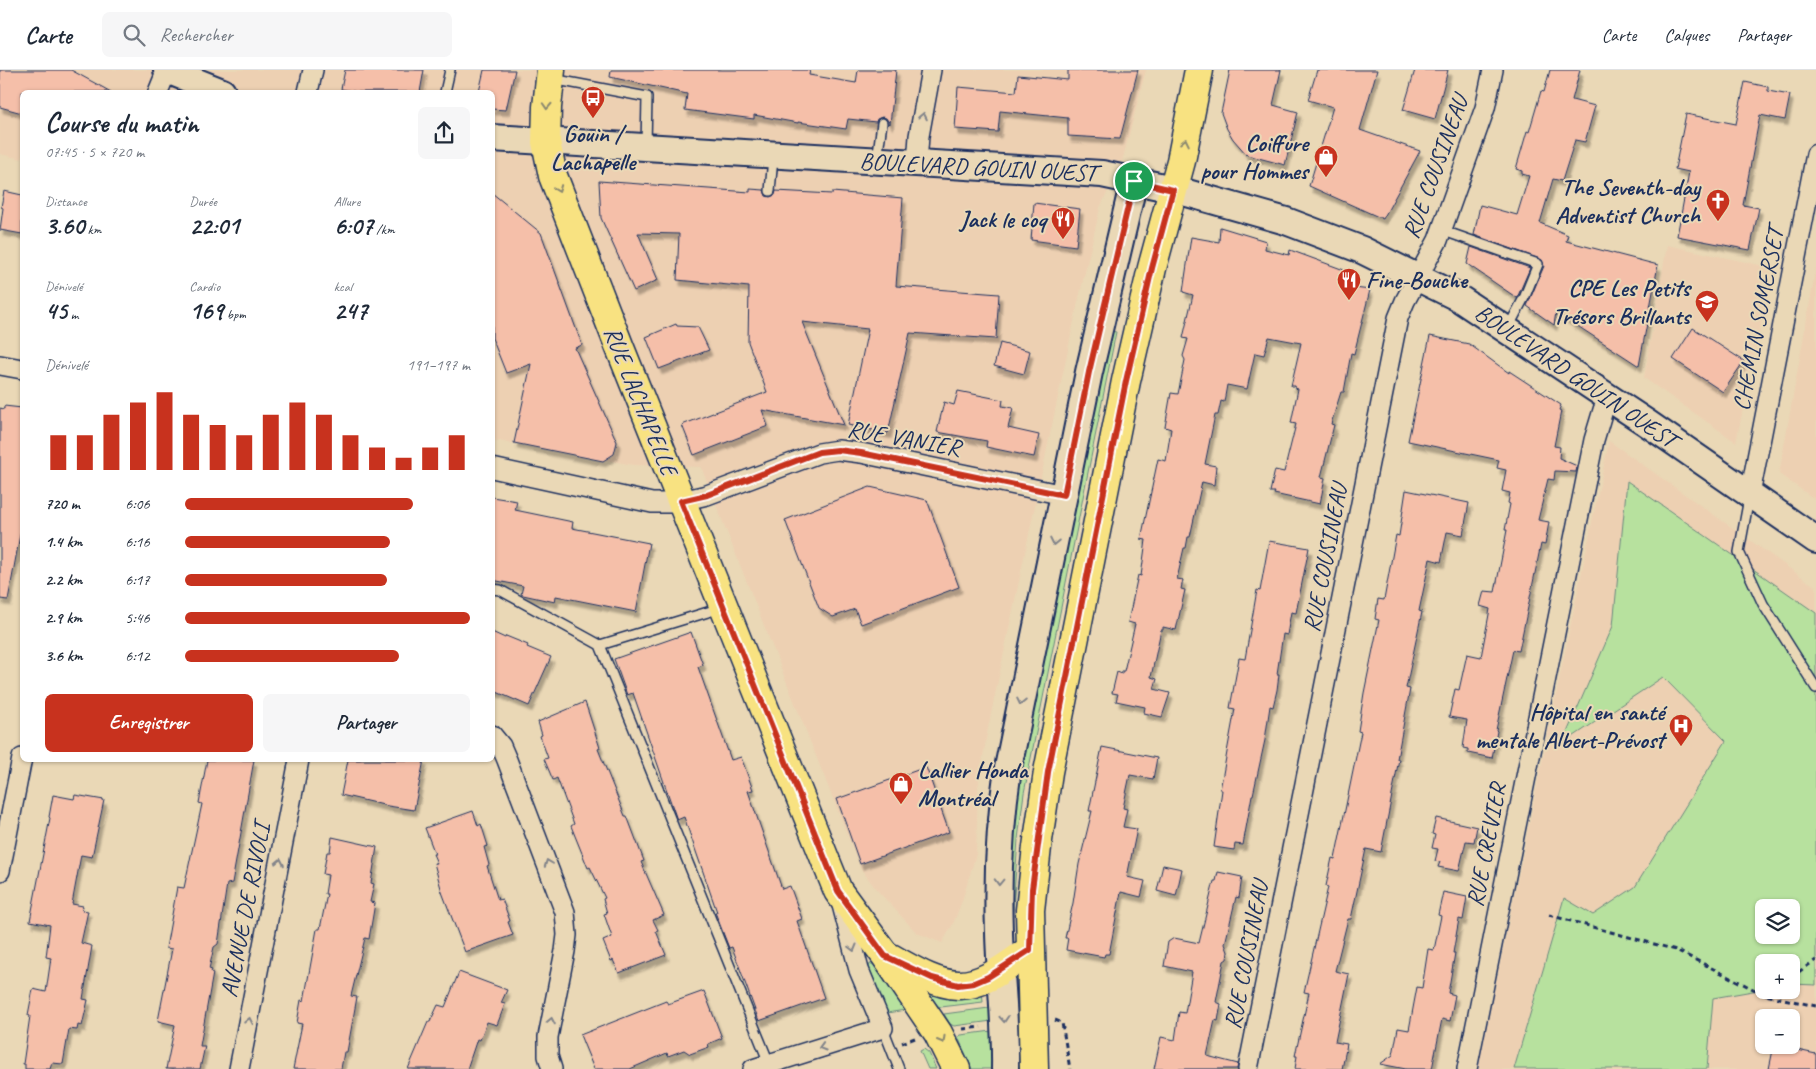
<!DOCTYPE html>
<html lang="fr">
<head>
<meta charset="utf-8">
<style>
  :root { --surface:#fff; --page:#f6f6f7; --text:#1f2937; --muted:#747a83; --line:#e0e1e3; --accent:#c8321e }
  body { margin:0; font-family:Caveat,sans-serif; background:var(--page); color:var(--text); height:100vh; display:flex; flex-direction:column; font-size:19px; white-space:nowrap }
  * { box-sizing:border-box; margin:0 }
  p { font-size:16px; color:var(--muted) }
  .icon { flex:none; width:28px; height:28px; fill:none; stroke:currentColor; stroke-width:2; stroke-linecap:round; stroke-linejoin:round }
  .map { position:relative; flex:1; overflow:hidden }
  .details { position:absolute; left:20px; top:20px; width:475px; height:672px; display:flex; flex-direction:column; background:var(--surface); border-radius:8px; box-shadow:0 1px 4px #0004 }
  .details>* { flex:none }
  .fabs { position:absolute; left:1755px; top:829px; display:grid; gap:10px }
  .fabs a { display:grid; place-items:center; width:45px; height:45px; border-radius:8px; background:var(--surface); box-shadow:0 1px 4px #0004; font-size:25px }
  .pin { position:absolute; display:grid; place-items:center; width:42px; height:42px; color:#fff; margin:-21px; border:2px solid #fff; border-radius:50%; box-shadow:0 1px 5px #0007 }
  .round { display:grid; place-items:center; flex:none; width:52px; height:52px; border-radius:8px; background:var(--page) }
  .head { display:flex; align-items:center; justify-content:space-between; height:85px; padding:0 25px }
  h1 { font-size:28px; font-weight:800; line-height:38px }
  .stats { display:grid; grid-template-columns:repeat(3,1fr); gap:8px; height:85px; padding:5px 25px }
  .stats div { display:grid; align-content:center }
  .stats b { font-size:25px; font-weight:800 }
  .stats small { font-size:14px; font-weight:400 }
  .stats p { font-size:14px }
  .chart { height:140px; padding:10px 25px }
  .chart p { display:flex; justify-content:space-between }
  .chart svg { width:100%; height:90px; margin-top:5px; stroke:var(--accent); stroke-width:6 }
  .action { display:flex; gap:10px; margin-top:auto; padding:10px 25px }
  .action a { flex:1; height:58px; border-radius:8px; background:var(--accent); color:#fff; font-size:20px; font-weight:800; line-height:58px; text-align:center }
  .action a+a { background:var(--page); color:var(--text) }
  ul { padding:0 25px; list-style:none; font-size:16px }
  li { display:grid; grid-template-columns:80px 60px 1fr; align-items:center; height:38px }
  li i { height:12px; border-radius:6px; background:var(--accent) }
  header { display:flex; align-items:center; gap:30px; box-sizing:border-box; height:70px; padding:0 25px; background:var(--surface); border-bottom:1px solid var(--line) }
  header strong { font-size:24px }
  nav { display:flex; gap:28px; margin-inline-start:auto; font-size:18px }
  .search { width:350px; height:45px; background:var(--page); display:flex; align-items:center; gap:12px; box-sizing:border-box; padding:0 18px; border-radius:8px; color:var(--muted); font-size:19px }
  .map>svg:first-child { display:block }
  .built { fill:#edd0b2; fill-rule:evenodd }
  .green { fill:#b7e19e; stroke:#69887e; fill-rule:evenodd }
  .building { fill:#f5bfa9; stroke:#1b2f5e; filter:url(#shadow) }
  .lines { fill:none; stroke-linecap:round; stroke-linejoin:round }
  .lane-casing { stroke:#1b2f5e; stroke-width:12 }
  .street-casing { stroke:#1b2f5e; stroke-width:22 }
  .secondary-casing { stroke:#1b2f5e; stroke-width:30 }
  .primary-casing { stroke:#1b2f5e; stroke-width:31 }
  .path { stroke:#1b2f5e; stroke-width:3; stroke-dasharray:5 4; stroke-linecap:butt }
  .lane { stroke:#ead8b6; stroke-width:9 }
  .street { stroke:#ead8b6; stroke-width:19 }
  .secondary { stroke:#ead8b6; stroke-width:26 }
  .primary { stroke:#f8e281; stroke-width:28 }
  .oneway { stroke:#8a8870 }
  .oneway2 { stroke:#82848a }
  .route-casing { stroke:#fff; stroke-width:10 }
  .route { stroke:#c8321e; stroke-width:6 }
  .labels { text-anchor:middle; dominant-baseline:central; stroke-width:4; stroke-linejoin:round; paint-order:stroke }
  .poi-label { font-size:24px; font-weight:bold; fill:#1b2f5e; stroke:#ead8b6; text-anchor:end }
  .street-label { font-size:24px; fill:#1b2f5e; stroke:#ead8b6 }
</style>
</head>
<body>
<header>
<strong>Carte</strong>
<div class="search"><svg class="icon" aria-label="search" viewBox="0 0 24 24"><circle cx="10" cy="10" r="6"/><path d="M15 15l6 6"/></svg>Rechercher</div>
<nav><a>Carte</a><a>Calques</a><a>Partager</a></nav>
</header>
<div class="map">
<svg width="1816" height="999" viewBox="0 0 1816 999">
  <defs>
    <filter id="shadow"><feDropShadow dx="3" dy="5.5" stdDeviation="1" flood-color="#0004"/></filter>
  </defs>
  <rect width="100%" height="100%" fill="#ead8b6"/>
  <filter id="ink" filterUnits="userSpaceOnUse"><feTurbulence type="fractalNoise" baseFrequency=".02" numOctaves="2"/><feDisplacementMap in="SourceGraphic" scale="10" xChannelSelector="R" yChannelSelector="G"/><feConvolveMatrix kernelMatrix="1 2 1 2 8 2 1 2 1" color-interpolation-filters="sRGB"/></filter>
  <g filter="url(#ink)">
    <g class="built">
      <polygon points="0,0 1146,0 1123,88 1100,138 1078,232 988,658 978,717 976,784 962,831 953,854 942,873 917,863 876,819 861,799 701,397 634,395 493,370 492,22 22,22 22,89 0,84"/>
      <polygon points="1667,175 1773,198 1736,372 1644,308"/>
      <polygon points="1816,198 1816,430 1779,404"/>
      <path d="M1609,371L1816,517V999H1478ZM1764,838H1791V865H1764ZM1764,892H1791V920H1764ZM1764,948H1791V975H1764Z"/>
    </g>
    <g class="green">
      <polygon points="1112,261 1116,262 1024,723 1018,769 1012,854 1008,813 1019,702 1103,296"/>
      <path d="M1627,411L1816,543V915L1791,914V892H1764V919L1713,928L1707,999H1514L1564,828L1593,845L1635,817L1726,671L1663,607L1562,674L1613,556ZM1764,838H1791V865H1764Z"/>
      <polygon points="870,894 873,894 905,940 887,943 869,897"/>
      <polygon points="925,918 982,919 983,932 941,937 938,936"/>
      <polygon points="989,938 992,939 992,951 954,956 950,954 944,944"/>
      <polygon points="992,961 994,999 972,999 958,967 961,965"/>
      <polygon points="924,979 929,983 936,999 928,999 920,981"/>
    </g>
    <g class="building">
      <polygon points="0,0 71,0 111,22 22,22 22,43 0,37"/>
      <polygon points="345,0 424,0 420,22 358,22 341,19"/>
      <polygon points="484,0 515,0 506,40 492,39 492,22 479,22"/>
      <polygon points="611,0 810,0 809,5 856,13 858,0 896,0 890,54 886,48 882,47 877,49 876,52 848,49 846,59 798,52 798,53 754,45 754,49 685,40 687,24 610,7"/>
      <polygon points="1068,0 1138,0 1120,69 1068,66 1068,48 1000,41 998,62 955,59 958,17 1016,22 1018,5 1068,10"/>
      <polygon points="1230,0 1281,0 1273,35 1298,42 1285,95 1247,85 1233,69 1227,59 1221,43"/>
      <polygon points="1317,0 1377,0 1360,60 1420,81 1383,149 1309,116 1333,37 1308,30"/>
      <polygon points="1415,0 1448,0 1435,49 1403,40"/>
      <polygon points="1550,0 1580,0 1572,30 1595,36 1585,72 1575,70 1562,111 1553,109 1540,153 1568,165 1566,171 1658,195 1639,296 1556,242 1554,255 1527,236 1544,196 1542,190 1474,165 1480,135 1517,145 1529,106 1522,104 1522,101 1516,99 1527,61 1529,62 1541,21 1544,22"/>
      <polygon points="1745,12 1768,17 1768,21 1790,25 1785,50 1760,45 1743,135 1759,138 1750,180 1677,166 1689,102 1675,99 1686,44 1736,54"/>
      <polygon points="599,111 750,122 750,119 764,120 766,126 770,127 775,125 776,121 832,124 832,122 903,128 896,216 999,224 996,269 910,263 888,363 848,355 868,259 802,252 844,355 762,340 768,356 694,385 682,355 767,322 748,272 749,217 677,210 679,164 638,163 658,210 634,221 601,148"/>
      <polygon points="4,121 22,125 22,164 0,160 3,138 1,137"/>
      <polygon points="492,123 541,163 582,275 575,278 617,372 614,384 603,391 514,373 531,294 506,303 492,268"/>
      <polygon points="1034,133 1080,139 1076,176 1031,170"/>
      <polygon points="1220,157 1266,171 1265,179 1289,185 1290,180 1344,200 1339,216 1370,220 1354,284 1351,283 1344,322 1341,322 1331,354 1334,355 1321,407 1325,408 1320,434 1274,424 1275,422 1270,422 1275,400 1284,402 1296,354 1291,353 1298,319 1295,318 1295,316 1291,316 1301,273 1269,267 1264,285 1255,283 1247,319 1227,315 1224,332 1221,331 1218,345 1215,345 1205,394 1216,396 1214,415 1202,412 1190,467 1188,467 1186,478 1184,478 1177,509 1183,510 1181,519 1185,520 1176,560 1163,557 1163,560 1161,560 1151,607 1157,609 1154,619 1170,623 1162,647 1144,643 1145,637 1116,631 1118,624 1112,623 1117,602 1122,604 1122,601 1124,601 1135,554 1128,552 1138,505 1141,506 1146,470 1141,469 1158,389 1166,391 1171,359 1165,357 1171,323 1178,324 1185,290 1183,286 1188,269 1183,268 1193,225 1183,222 1191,167 1219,172"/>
      <polygon points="1471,177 1530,198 1517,228 1467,194"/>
      <polygon points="676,254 677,256 698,257 709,280 659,299 646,267"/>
      <polygon points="1693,258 1744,291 1723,322 1673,289"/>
      <polygon points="1430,266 1469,274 1509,303 1509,301 1561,335 1559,340 1561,341 1554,376 1560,377 1559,388 1577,396 1576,402 1555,401 1554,410 1548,409 1538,450 1549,452 1545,475 1541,474 1519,581 1513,580 1496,660 1497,661 1492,688 1468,683 1468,679 1463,678 1467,650 1449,647 1455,619 1459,620 1467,584 1481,587 1490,539 1480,536 1484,521 1495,522 1507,460 1505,460 1510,434 1508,433 1510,423 1502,421 1506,400 1497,398 1499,390 1408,371"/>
      <polygon points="1000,273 1030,281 1024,304 994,296"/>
      <polygon points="958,321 1003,330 1002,336 1013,338 1008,358 1039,365 1034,387 986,377 987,371 937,362 944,332 954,335"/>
      <polygon points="4,336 22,338 22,454 8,530 0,529 0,338 4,339"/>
      <polygon points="870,417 927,430 959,517 861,554 855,539 833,547 819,538 785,450"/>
      <polygon points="1406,420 1469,433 1463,465 1447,462 1441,492 1430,489 1419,541 1422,542 1406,618 1410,619 1397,689 1399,689 1381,782 1366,779 1351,849 1348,849 1335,901 1349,904 1335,972 1347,974 1342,999 1295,999 1297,986 1295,986 1309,923 1304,922 1328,817 1326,816 1332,788 1335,789 1361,662 1358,661 1364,623 1379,550 1375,549 1378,529 1384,530 1396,465 1399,466"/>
      <polygon points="492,427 517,431 515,440 573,452 572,458 649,473 636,542 556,526 555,532 523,525 521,524 523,516 492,510"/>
      <polygon points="1269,471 1309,478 1296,543 1291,542 1287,565 1283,564 1277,604 1279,604 1277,620 1273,637 1270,636 1265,670 1253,725 1252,725 1243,775 1235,774 1234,780 1214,777 1222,720 1220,720 1235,639 1230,638 1239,588 1245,589 1257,520 1260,521"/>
      <polygon points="492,562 505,568 506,566 528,575 527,577 551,587 529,636 492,620"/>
      <polygon points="691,562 703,595 698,597 731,690 741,687 753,720 748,721 782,819 790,816 802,849 797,851 824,928 759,951 732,877 729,878 715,842 717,842 684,747 677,750 633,623 627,625 614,589"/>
      <polygon points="585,632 600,678 598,679 625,746 627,746 644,791 641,792 664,845 653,850 658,860 656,861 666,885 619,903 613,890 611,891 603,871 612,867 604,844 607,843 603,829 605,828 590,797 588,798 571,756 574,754 557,708 553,710 544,689 548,688 540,666 542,665 538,652"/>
      <polygon points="1102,677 1157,688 1153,709 1130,705 1123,738 1127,739 1123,757 1137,759 1127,807 1145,811 1141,827 1121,822 1109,884 1105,884 1104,887 1066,880 1068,868 1065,868 1073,833 1079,794 1092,741 1089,741"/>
      <polygon points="207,690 254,690 232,813 227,814 218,874 214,877 209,899 212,900 211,902 213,903 200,976 205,976 200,999 166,999 175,955 158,951 172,879 166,878 177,817 184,818 202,734 199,733"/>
      <polygon points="348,690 424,690 414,740 388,736 341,725"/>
      <polygon points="926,697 949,762 860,794 837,729"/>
      <polygon points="53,725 74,729 75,725 104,730 92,787 81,785 72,834 83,836 82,840 88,841 81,873 92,876 83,929 88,930 82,956 78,955 77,960 69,959 63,994 52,993 50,999 25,999 25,994 23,994 30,946 28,945 33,919 46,922 51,888 46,887 50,855 30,851 50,748 49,747"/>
      <polygon points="473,741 478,756 481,754 488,776 484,777 489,795 487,796 498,830 502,829 510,851 508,852 513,865 465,882 442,822 434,793 437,793 433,784 435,784 425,758"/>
      <polygon points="1436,748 1477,757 1474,772 1466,771 1459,801 1438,797 1440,792 1435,791 1438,779 1432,778 1435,765 1432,764"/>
      <polygon points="332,767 377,777 371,813 374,814 370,832 375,833 369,869 365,868 351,926 357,927 347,982 344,982 341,999 293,999 302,954 297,953 301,930 304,931 317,859 320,859 327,824 325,824 328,805 323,804 327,782 330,782"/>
      <polygon points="1163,795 1182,799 1176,826 1157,821"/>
      <polygon points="1218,802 1242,807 1239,828 1236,827 1225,874 1228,882 1227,889 1224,891 1216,932 1221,934 1218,951 1215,950 1207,986 1238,994 1237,999 1154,999 1161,967 1175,970 1179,942 1185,943 1192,902 1164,896 1168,872 1174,868 1199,873 1214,811 1216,811"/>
      <polygon points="1443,822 1467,827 1463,850 1459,849 1453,883 1455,883 1448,923 1455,925 1450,951 1442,949 1432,999 1406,999 1380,994 1393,985 1398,958 1409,960 1417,917 1422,918 1428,879 1434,880 1441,846 1438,845"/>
      <polygon points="459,902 507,920 501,933 505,934 497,955 487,952 480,970 477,969 467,999 408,999 428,952 430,952 438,935 445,937"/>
      <polygon points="704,921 722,968 708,974 709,977 690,984 684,980 668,986 667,983 630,999 594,999 580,965 666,931 668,934"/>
      <polygon points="1774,975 1816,984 1816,999 1769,999"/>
    </g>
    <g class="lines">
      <defs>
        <g id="lane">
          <polyline points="552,9 647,27 646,75"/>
          <polyline points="445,22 450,0"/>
          <polyline points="877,90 882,53"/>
          <polyline points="770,121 773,88"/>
          <polyline points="1441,160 1538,194 1525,226 1508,258"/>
          <polyline points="1749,428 1739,482 1763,534 1816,618"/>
          <polyline points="492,519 500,520 600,575 769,993"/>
          <polyline points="600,575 721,538"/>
          <polyline points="883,958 899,999"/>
        </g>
        <g id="street">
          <polyline points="158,22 167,0"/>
          <polyline points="308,22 313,0"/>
          <polyline points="917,93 919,66 931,0"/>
          <polyline points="0,295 22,299"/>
          <polyline points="492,398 652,433 673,433 707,425 819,383 838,380 861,383 1064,425"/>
          <polyline points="1750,424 1816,84"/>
          <polyline points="492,665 501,676 507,690 565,842 567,865 565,881 548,967 548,986 552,999"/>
          <polyline points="0,801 22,688"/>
          <polyline points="239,999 299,690"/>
          <polyline points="753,999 883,958 859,900 842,835"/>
          <polyline points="1248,999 1398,248 1405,231 1438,170 1485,38 1493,0"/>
          <polyline points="1467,999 1594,370 1603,340 1609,328"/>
        </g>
        <g id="secondary">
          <polyline points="167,0 222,22"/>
          <polyline points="492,68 1102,104 1173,119 1286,151 1362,180 1457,227 1647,353 1816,470"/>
          <path d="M1005,999C1006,953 1000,908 999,862C997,807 1000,752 1008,698L1089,302L1134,111"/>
        </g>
        <g id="primary">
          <polyline points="551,0 547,37 546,72 553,106 620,278 827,794 838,821 885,885 938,963 956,999"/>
          <path d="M887,886C908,897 933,914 958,915C984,916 1009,894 1030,880"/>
          <polyline points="1034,999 1030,840 1037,777 1048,702 1126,311 1152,198 1181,91 1199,0"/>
        </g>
      </defs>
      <use href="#lane" class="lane-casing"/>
      <use href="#street" class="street-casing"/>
      <use href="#secondary" class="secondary-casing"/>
      <use href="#primary" class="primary-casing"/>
      <g class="path">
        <polyline points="1549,845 1676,880 1765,925 1816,936"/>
        <polyline points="1791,907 1816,890"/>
        <polyline points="1765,925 1772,920"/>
        <polyline points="1055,950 1062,953 1070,999"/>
        <polyline points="963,959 981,957"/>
        <polyline points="902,973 915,968"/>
      </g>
      <use href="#lane" class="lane"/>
      <use href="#street" class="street"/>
      <use href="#secondary" class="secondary"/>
      <use href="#primary" class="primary"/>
    </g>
    <defs><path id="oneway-chevron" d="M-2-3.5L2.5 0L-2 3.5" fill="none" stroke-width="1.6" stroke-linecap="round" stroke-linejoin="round" transform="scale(1.25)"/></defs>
    <g class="oneway">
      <use href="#oneway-chevron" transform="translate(547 36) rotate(93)"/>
      <use href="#oneway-chevron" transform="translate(1185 72) rotate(-78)"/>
      <use href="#oneway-chevron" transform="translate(558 119) rotate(69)"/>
      <use href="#oneway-chevron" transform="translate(942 970) rotate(60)"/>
    </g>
    <g class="oneway2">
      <use href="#oneway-chevron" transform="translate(923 46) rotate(-79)"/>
      <use href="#oneway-chevron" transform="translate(1054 472) rotate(102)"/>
      <use href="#oneway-chevron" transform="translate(1021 632) rotate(102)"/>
      <use href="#oneway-chevron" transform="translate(280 792) rotate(-79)"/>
      <use href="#oneway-chevron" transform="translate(548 793) rotate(-111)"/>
      <use href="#oneway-chevron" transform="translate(999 812) rotate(92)"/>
      <use href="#oneway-chevron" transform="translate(853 878) rotate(75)"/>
      <use href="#oneway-chevron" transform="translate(1004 949) rotate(86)"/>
      <use href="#oneway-chevron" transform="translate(249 951) rotate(-79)"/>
      <use href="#oneway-chevron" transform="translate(551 951) rotate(-79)"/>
      <use href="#oneway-chevron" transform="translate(822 977) rotate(163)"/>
    </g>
  </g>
  <g class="lines" filter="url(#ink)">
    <defs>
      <polygon id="route" points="1134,111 1173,120 1152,198 1126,311 1048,702 1032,819 1030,880 988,907 974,913 958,915 932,908 885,886 838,821 681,431 707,425 819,382 838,380 861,383 1064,425 1089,302"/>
    </defs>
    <use href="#route" class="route-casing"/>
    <use href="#route" class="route"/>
  </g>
  <defs>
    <symbol id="bus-pin" viewBox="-11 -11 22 30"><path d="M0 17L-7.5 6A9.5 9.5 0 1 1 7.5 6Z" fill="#c8321e" stroke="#ead8b6"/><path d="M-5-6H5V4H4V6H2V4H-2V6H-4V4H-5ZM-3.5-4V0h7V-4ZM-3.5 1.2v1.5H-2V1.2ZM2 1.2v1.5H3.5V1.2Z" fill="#fff"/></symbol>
    <symbol id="shop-pin" viewBox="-11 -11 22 30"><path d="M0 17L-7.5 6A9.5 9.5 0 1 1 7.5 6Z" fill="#c8321e" stroke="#ead8b6"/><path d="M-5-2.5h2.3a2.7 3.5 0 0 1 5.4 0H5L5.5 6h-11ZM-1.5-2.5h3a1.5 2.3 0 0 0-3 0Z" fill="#fff"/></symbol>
    <symbol id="church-pin" viewBox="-11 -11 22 30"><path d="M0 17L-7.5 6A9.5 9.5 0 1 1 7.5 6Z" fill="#c8321e" stroke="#ead8b6"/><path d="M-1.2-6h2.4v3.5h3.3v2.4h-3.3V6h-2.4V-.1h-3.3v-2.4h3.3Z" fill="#fff"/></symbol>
    <symbol id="restaurant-pin" viewBox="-11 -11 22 30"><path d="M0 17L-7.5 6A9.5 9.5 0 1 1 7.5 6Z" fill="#c8321e" stroke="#ead8b6"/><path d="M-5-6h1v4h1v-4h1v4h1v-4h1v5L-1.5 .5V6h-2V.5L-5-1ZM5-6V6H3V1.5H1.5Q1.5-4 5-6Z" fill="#fff"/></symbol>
    <symbol id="school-pin" viewBox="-11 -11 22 30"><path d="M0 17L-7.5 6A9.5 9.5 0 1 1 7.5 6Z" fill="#c8321e" stroke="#ead8b6"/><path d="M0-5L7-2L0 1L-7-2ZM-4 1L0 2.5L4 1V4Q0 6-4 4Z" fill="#fff"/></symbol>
    <symbol id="hospital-pin" viewBox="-11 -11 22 30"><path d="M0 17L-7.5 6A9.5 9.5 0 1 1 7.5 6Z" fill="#c8321e" stroke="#ead8b6"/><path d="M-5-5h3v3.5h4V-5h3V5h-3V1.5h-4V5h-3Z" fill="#fff"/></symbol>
  </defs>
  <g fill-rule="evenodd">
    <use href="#bus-pin" x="579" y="14" width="28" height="38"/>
    <use href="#shop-pin" x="1312" y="73" width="28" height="38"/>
    <use href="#church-pin" x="1704" y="117" width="28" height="38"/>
    <use href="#restaurant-pin" x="1049" y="135" width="28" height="38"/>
    <use href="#restaurant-pin" x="1335" y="196" width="28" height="38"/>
    <use href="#school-pin" x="1693" y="218" width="28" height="38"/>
    <use href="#hospital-pin" x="1667" y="642" width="28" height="38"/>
    <use href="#shop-pin" x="887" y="700" width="28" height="38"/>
  </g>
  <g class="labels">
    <g class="poi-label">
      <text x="593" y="64" text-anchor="middle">Gouin /<tspan x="593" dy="28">Lachapelle</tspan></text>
      <text x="1308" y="73">Coiffure<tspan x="1308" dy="28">pour Hommes</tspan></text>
      <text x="1700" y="117">The Seventh-day<tspan x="1700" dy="28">Adventist Church</tspan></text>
      <text x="1046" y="149">Jack le coq</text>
      <text x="1366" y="210" text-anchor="start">Fine-Bouche</text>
      <text x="1690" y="218">CPE Les Petits<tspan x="1690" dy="28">Trésors Brillants</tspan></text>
      <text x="1664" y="642">Hôpital en santé<tspan x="1664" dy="28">mentale Albert-Prévost</tspan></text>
      <text x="918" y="700" text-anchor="start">Lallier Honda<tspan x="918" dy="28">Montréal</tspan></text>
    </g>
    <g class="street-label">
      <text transform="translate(978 97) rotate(3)">BOULEVARD GOUIN OUEST</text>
      <text transform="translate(1435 97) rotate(-70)">RUE COUSINEAU</text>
      <text transform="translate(1758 249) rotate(-79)">CHEMIN SOMERSET</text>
      <text transform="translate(1576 306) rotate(34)">BOULEVARD GOUIN OUEST</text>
      <text transform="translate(641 331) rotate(68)">RUE LACHAPELLE</text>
      <text transform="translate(904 368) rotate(10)">RUE VANIER</text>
      <text transform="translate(1325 488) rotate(-79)">RUE COUSINEAU</text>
      <text transform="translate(1486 775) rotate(-79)">RUE CREVIER</text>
      <text transform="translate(245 840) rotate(-79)">AVENUE DE RIVOLI</text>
      <text transform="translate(1246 885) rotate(-79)">RUE COUSINEAU</text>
    </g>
  </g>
</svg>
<div class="fabs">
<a><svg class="icon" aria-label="layers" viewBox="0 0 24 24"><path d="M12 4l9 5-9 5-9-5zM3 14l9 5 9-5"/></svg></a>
<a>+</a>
<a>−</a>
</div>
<div class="pin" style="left:1134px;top:111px;background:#1e9e55"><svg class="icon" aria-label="arrive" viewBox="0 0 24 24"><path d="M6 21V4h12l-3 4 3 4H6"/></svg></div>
<section class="details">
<div class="head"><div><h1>Course du matin</h1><p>07:45 · 5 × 720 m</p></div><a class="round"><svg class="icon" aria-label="share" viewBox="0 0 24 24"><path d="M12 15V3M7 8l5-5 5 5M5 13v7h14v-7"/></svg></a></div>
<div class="stats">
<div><p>Distance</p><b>3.60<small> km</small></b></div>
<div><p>Durée</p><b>22:01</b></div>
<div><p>Allure</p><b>6:07<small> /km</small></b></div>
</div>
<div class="stats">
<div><p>Dénivelé</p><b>45<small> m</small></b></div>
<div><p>Cardio</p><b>169<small> bpm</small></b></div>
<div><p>kcal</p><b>247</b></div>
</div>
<div class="chart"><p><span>Dénivelé</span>191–197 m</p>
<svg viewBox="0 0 160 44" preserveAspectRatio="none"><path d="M5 44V27M15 44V27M25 44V17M35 44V11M45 44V6M55 44V17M65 44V22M75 44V27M85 44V17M95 44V11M105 44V17M115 44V27M125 44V33M135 44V38M145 44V33M155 44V27"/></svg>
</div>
<ul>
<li><b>720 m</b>6:06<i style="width:80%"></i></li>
<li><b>1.4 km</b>6:16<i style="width:72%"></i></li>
<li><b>2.2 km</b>6:17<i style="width:71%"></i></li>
<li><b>2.9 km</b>5:46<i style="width:100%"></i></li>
<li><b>3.6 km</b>6:12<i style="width:75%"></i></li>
</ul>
<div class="action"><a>Enregistrer</a><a>Partager</a></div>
</section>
</div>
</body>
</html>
